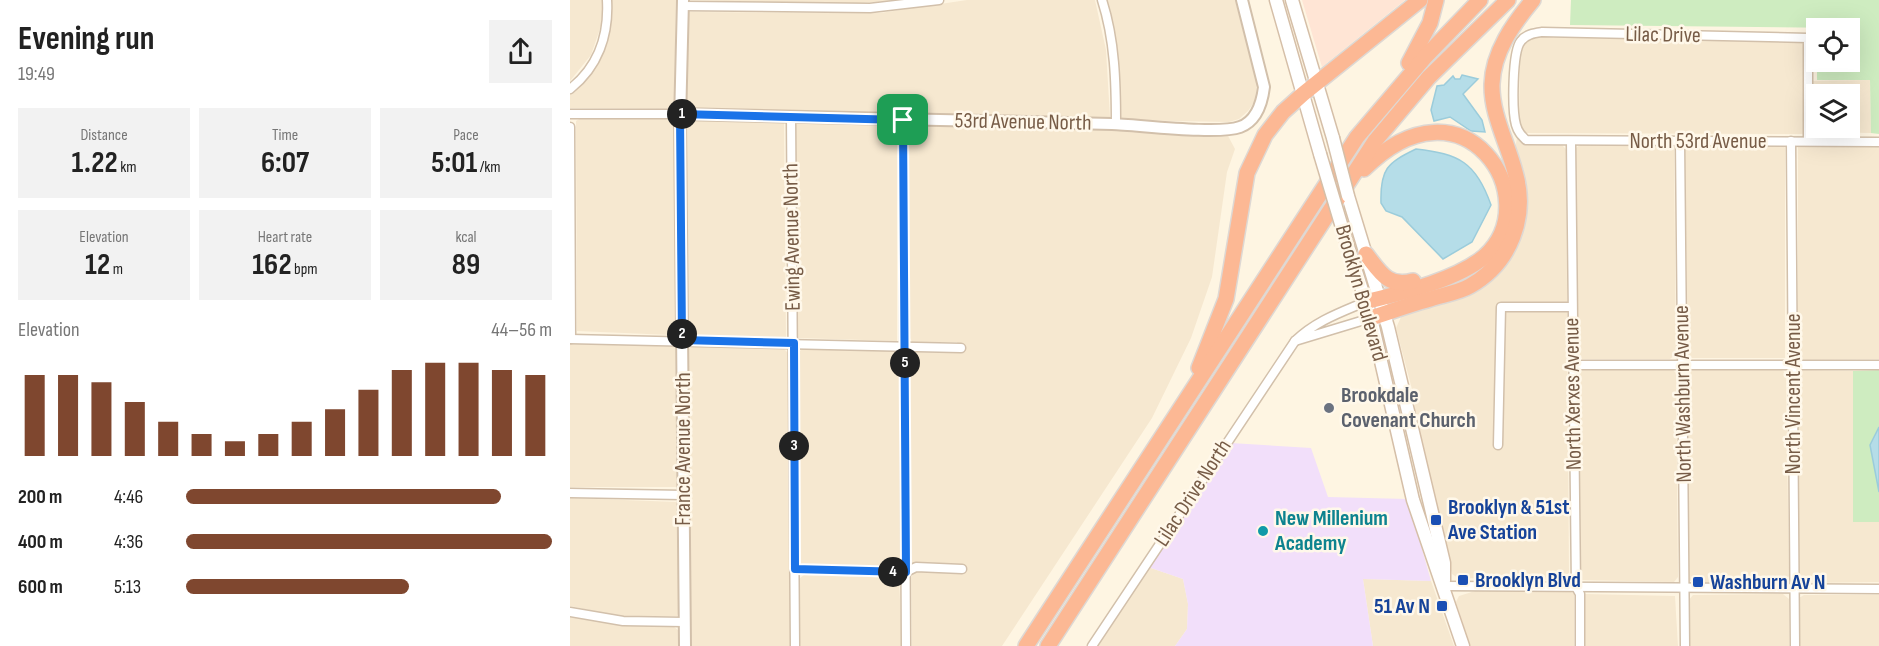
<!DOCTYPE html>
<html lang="en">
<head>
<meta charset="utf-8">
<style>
  :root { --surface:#fff; --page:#f2f2f2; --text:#222; --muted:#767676; --accent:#7f472f }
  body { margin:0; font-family:"Sofia Sans Condensed",sans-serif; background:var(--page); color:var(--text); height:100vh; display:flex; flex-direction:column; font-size:22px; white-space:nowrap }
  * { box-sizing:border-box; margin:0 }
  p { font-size:20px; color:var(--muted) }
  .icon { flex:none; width:33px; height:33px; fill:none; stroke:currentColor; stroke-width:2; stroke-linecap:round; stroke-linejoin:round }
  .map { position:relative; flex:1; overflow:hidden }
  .details { display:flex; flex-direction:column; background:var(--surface); width:570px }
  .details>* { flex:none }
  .buttons { position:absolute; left:1236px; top:18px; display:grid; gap:12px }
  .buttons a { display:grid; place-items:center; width:54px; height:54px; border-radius:0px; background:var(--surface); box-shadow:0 6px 24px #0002; font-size:30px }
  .pin { position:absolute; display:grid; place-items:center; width:51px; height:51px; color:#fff; margin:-26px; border-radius:12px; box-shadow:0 3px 9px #0006 }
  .km { position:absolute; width:30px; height:30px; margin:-15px; border-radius:50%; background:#222; color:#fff; font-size:16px; line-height:30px; text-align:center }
  .round { display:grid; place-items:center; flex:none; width:63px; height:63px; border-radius:0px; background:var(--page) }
  .summary { display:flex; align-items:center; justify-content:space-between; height:102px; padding:0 18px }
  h1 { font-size:33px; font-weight:700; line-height:45px }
  .figures { display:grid; grid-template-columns:repeat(3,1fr); gap:9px; height:102px; padding:6px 18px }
  .figures div { display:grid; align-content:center; border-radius:0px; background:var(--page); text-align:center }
  .figures b { font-size:30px; font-weight:700 }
  .figures small { font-size:16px; font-weight:400 }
  .figures p { font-size:16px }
  .chart { height:168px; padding:12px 18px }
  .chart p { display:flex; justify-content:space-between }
  .chart svg { width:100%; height:108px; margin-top:6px; stroke:var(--accent); stroke-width:6 }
  ul { padding:0 18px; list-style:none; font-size:20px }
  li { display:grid; grid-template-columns:96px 72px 1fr; align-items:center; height:45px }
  li i { height:15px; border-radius:8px; background:var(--accent) }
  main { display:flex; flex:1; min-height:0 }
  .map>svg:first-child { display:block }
  .residential { fill:#f6e8d0; fill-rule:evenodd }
  .commercial { fill:#ffe5d5 }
  .education { fill:#f2dffa }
  .green { fill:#ceecc0 }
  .water { fill:#b5dde8; stroke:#9bccdb; stroke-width:1.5 }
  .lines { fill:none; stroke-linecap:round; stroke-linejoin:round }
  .minor-casing { stroke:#d2c0ab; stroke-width:11 }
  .tertiary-casing { stroke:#d2c0ab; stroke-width:14 }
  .secondary-casing { stroke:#d5bfa8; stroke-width:15 }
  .motorway-casing { stroke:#ded8d3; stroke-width:18 }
  .minor { stroke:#fff; stroke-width:8 }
  .tertiary { stroke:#fff; stroke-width:10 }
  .secondary { stroke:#fff; stroke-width:12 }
  .motorway { stroke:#fcb894; stroke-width:15 }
  .secondary-bridge-casing { stroke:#d5bfa8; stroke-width:15; stroke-linecap:butt }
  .secondary-bridge { stroke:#fff; stroke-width:12 }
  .route-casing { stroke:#fff; stroke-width:12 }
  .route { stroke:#1a73e8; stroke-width:8 }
  .worship-dot { fill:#6b7280; stroke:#fff8ea; stroke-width:2 }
  .transit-dot { fill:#1a4fb4; stroke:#fff8ea; stroke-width:2 }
  .culture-dot { fill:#0f9aa8; stroke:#fff8ea; stroke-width:2 }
  .labels { text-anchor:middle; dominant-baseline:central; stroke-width:5; stroke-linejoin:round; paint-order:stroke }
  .street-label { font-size:22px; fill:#775c47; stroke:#fff8ea }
  .worship-label { font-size:22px; font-weight:bold; fill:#5b616d; stroke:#fff8ea; text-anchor:start }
  .transit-label { font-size:22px; font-weight:bold; fill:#164399; stroke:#fff8ea; text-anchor:start }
  .culture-label { font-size:22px; font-weight:bold; fill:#0d838f; stroke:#fff8ea; text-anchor:start }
</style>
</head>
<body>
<main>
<section class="details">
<div class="summary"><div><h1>Evening run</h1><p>19:49</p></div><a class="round"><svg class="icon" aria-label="share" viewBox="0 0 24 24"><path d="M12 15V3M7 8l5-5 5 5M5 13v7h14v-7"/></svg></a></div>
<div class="figures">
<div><p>Distance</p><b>1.22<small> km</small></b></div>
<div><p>Time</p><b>6:07</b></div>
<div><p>Pace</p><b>5:01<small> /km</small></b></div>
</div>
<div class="figures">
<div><p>Elevation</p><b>12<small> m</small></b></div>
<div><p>Heart rate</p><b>162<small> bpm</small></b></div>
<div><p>kcal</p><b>89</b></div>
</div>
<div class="chart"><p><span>Elevation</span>44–56 m</p>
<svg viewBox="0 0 160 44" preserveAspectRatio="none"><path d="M5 44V11M15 44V11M25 44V14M35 44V22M45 44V30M55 44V35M65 44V38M75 44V35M85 44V30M95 44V25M105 44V17M115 44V9M125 44V6M135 44V6M145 44V9M155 44V11"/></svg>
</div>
<ul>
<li><b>200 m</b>4:46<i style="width:86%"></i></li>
<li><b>400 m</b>4:36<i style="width:100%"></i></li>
<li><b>600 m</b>5:13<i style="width:61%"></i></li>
</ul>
</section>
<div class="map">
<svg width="1309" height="646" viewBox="0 0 1309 646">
  <rect width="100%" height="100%" fill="#fef5e2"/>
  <g class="residential">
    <polygon points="0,0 32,0 33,6 33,20 21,55 0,81"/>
    <polygon points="42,0 106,0 104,100 98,109 0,108 0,92 21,73 38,39"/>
    <polygon points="118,0 334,0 274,4"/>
    <polygon points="397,0 525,0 536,50 540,117 533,119 122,108 115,102 118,12 310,13"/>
    <polygon points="535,0 665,0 687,84 685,101 678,111 669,119 659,122 553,120 549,114"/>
    <polygon points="960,37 1233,40 1235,134 956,133 949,125 950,48"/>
    <path d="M1300,80L1301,133L1245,132L1243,81ZM1246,94H1280V128H1246Z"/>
    <polygon points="11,118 96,119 104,126 107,329 101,335 7,331 6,121"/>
    <polygon points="124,119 214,122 216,338 121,336 118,333 116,125"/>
    <polygon points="230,121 324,123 327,126 327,341 228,338 225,125"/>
    <polygon points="341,124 657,134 665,149 657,172 642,277 621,338 582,418 432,646 342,646 339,355 343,352 388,353 387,342 342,342 339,336 337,127"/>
    <polygon points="947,138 954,142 991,144 996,149 999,573 991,580 888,578 882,574 859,491 846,421 844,397 826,328 832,315 921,272"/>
    <polygon points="1228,142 1309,142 1309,359 1231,360 1228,355"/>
    <polygon points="1011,144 1100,145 1104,150 1106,354 1100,359 1012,359 1007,354 1005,149"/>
    <polygon points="1120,145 1213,145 1215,148 1215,358 1118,358 1115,150"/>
    <polygon points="0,342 105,347 107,487 0,487"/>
    <polygon points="124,345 214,349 218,353 221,646 120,646 117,351"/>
    <polygon points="232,349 323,351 329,355 331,562 327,567 230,564 227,354"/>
    <polygon points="1012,369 1102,369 1106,373 1108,577 1104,582 1011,580 1008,373"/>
    <polygon points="1123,369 1210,369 1216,373 1219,576 1214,582 1122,582 1118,579 1117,372"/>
    <polygon points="1231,370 1283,371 1283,522 1309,522 1309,582 1233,583 1229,579 1227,374"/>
    <polygon points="0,498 107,502 109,612 107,616 53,617 0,606"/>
    <polygon points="578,567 613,579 618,604 617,629 605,646 527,646"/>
    <polygon points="234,575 329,578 332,646 230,646 229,579"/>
    <polygon points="793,579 861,581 884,646 803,646"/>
    <polygon points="998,590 1004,594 1004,646 900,646 886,602 889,596 905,591"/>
    <polygon points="1015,594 1105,596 1108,646 1012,646"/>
    <polygon points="1213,594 1219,599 1219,646 1118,646 1118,601 1123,595"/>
    <polygon points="1234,595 1309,595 1309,646 1229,646 1229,598"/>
    <polygon points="0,617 56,626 103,626 109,631 109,646 0,646"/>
  </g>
  <polygon class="commercial" points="732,0 835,0 752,67"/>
  <polygon class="education" points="661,443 741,448 758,497 838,499 861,581 793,579 803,646 605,646 617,629 618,604 613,579 578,567"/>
  <g class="green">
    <polygon points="1001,0 1309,0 1309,134 1301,133 1300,80 1247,80 1247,62 1280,62 1280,28 1000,25"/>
    <polygon points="1309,370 1309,522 1283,522 1283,371"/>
  </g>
  <g class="water">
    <polygon points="892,75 908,79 893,94 912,120 915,132 901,131 880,117 864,121 861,110 867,86 874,85 883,76 885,79 890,79"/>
    <path d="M846,149C889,154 906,162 921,205L902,242L873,259L832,217L816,211L811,203C810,169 817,163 846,149Z"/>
    <polygon points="1309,427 1309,492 1300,445"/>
  </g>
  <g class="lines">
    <defs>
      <g id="minor">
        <path d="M532,0C545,40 546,83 546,125"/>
        <polyline points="112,6 300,8 369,0"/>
        <path d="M0,89C28,67 39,35 37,0"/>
        <polyline points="0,114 110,114"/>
        <polyline points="221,116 225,646"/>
        <polyline points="333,120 336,646"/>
        <polyline points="0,127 1,339"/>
        <polyline points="1001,141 1006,587 1010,594 1010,646"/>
        <polyline points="1110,141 1115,646"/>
        <polyline points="1221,141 1225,646"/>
        <path d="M1238,141V38L972,32C965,33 956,34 951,41C942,51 942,111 946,125C948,132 951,135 956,140L1309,142"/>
        <path d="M795,302C769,313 746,321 725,341L801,318"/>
        <polyline points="0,339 391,348"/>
        <polyline points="1002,365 1309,365"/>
        <polyline points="928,445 931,307 1002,307"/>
        <polyline points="0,493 113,495"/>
        <polyline points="225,569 336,572 346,567 392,569"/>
        <polyline points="874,586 1309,589"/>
        <polyline points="0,612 53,621 114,622"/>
        <polyline points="522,646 725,341"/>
      </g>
      <g id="tertiary">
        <polyline points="113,0 110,122 115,646"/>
        <path d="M110,114C254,117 398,120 542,124C570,125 648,135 670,127C687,121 692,103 694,87L672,0"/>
      </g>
      <g id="secondary">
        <polyline points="706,0 750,154"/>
        <polyline points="722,0 763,138"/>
        <polyline points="778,196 818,327 874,563 874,581"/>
        <polyline points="774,234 801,318 843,500 893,646"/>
      </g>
      <g id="motorway">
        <polyline points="839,63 860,23 866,0"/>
        <path d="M794,169C894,69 978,199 915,256C887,280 831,293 795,302"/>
        <path d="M796,254C810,272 818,288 843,281"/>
        <path d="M801,318C820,312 838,305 857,300C871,295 888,293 900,286C941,263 958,216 945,172C938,144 921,114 922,84C923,52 943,24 963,0"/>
        <polyline points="629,368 656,299 677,173 695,135 713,112 733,94 850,0"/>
        <polyline points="456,646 787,137 856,56 910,0"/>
        <polyline points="478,646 805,141 859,77 938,0"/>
      </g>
    </defs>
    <use href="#minor" class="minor-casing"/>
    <use href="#tertiary" class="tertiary-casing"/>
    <use href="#secondary" class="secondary-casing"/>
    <use href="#motorway" class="motorway-casing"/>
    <use href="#minor" class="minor"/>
    <use href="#tertiary" class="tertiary"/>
    <use href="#secondary" class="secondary"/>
    <use href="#motorway" class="motorway"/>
    <defs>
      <g id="secondary-bridge">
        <polyline points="763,138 778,196"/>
        <polyline points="750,154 774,234"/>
      </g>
    </defs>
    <use href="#secondary-bridge" class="secondary-bridge-casing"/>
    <use href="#secondary-bridge" class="secondary-bridge"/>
  </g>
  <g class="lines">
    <defs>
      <polygon id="route" points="110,114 333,120 336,572 225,569 224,343 112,340"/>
    </defs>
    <use href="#route" class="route-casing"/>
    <use href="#route" class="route"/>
  </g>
  <circle class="worship-dot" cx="759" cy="408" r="6"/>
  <g class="transit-dot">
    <rect x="860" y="514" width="12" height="12" rx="3"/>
    <rect x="887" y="574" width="12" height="12" rx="3"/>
    <rect x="1122" y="576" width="12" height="12" rx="3"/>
    <rect x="866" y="600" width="12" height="12" rx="3"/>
  </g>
  <circle class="culture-dot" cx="693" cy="531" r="6"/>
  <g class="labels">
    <g class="street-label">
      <text transform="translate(1093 35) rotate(1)">Lilac Drive</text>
      <text transform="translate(453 122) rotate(1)">53rd Avenue North</text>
      <text x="1128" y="141">North 53rd Avenue</text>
      <text transform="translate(222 237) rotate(-91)">Ewing Avenue North</text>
      <text transform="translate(791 293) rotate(74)">Brooklyn Boulevard</text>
      <text transform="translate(1003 394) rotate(-91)">North Xerxes Avenue</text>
      <text transform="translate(1113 394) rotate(-91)">North Washburn Avenue</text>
      <text transform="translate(1223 394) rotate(-90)">North Vincent Avenue</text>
      <text transform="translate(113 449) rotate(-90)">France Avenue North</text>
      <text transform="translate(623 493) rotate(-57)">Lilac Drive North</text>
    </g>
    <g class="worship-label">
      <text x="771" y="395">Brookdale<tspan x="771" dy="25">Covenant Church</tspan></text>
    </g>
    <g class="transit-label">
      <text x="878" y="507">Brooklyn &amp; 51st<tspan x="878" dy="25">Ave Station</tspan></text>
      <text x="905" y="580">Brooklyn Blvd</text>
      <text x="1140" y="582">Washburn Av N</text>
      <text x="860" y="606" text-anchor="end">51 Av N</text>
    </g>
    <g class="culture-label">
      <text x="705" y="518">New Millenium<tspan x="705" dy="25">Academy</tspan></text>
    </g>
  </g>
</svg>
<div class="buttons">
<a><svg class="icon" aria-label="locate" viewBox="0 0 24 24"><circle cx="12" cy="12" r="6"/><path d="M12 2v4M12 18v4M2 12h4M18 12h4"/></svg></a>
<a><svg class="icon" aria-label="layers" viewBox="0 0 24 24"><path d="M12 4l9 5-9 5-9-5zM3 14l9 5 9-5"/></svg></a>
</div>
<div class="pin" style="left:333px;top:120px;background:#1e9e55"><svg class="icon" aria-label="arrive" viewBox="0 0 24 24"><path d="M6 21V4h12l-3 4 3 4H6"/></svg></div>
<b class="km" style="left:112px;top:114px">1</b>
<b class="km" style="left:112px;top:334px">2</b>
<b class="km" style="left:224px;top:446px">3</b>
<b class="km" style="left:323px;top:572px">4</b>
<b class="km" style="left:335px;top:363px">5</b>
</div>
</main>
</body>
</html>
